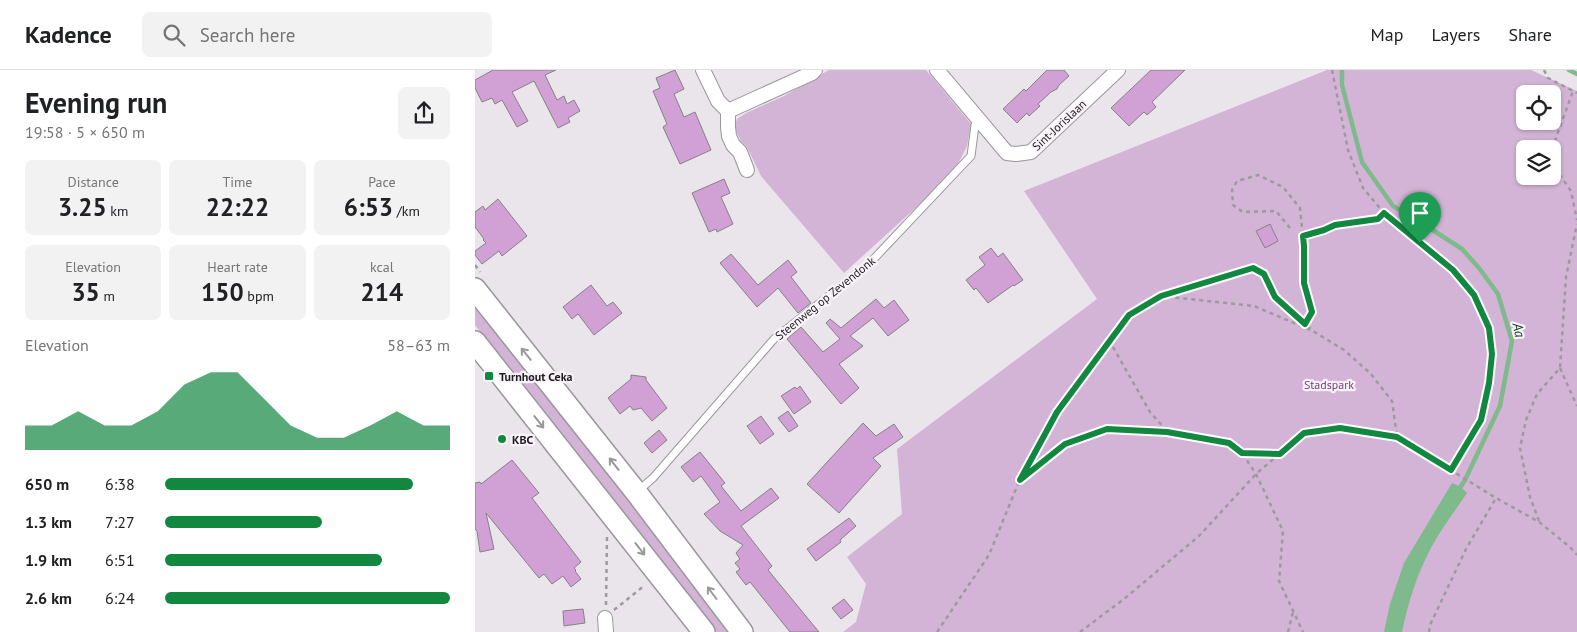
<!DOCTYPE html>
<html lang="en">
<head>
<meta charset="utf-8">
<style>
  :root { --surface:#fff; --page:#f2f2f2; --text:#202124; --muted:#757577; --line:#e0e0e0; --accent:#128740 }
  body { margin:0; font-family:"PT Sans",sans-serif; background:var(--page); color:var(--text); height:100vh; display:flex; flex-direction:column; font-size:19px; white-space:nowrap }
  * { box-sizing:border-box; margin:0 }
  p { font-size:16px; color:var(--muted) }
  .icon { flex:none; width:28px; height:28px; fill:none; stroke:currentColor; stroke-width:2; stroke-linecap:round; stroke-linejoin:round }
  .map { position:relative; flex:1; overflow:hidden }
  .sheet { display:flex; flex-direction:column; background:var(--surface); width:475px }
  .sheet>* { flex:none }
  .fabs { position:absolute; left:1041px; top:15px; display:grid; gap:10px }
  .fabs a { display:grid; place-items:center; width:45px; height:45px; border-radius:8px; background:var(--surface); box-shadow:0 1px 4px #0004; font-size:25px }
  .pin { position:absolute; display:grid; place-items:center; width:42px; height:42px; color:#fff; margin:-51px -21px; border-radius:50% 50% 50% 0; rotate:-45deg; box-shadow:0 0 5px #0007 }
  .pin .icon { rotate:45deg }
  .round { display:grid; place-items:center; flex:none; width:52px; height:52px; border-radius:8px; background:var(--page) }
  .headline { display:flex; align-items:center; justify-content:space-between; height:85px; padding:0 25px }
  h1 { font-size:28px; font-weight:700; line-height:38px }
  .metrics { display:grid; grid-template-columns:repeat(3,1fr); gap:8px; height:85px; padding:5px 25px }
  .metrics div { display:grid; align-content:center; border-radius:8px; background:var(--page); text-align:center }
  .metrics b { font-size:25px; font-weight:700 }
  .metrics small { font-size:14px; font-weight:400 }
  .metrics p { font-size:14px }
  .chart { height:140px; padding:10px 25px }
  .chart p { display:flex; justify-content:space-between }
  .chart svg { width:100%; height:90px; margin-top:5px; fill:var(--accent); opacity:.7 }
  ul { padding:0 25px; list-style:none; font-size:16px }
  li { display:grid; grid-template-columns:80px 60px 1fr; align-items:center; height:38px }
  li i { height:12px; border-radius:6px; background:var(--accent) }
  header { display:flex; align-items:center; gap:30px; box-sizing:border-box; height:70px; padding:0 25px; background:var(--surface); border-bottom:1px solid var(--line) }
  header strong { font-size:24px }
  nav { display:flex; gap:28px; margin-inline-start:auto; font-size:18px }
  .search { width:350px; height:45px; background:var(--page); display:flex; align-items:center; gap:12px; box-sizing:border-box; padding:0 18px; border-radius:8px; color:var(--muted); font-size:19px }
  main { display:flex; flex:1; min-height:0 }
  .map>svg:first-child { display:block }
  .green { fill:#d4b4d6; fill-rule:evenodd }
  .water { fill:#7eba8b }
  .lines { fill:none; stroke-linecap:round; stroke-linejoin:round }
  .stream { stroke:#7eba8b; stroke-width:4.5 }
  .building { fill:#d1a0d5; stroke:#868186 }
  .lane-casing { stroke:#9a969b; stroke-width:9 }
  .street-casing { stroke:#9a969b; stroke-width:16 }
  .primary-casing { stroke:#9a969b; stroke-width:24 }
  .path { stroke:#9d9a9e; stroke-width:2.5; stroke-dasharray:4 4; stroke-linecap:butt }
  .lane { stroke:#fff; stroke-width:7 }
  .street { stroke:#fff; stroke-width:14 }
  .primary { stroke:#fff; stroke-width:21 }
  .oneway { stroke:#9a999a }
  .route-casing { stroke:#fff; stroke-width:10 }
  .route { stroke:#128740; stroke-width:6 }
  .poi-dot { fill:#128740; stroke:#f8f3f8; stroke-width:2 }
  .labels { text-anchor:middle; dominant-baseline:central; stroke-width:4.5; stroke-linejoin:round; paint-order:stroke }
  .street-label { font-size:12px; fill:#1e1c1e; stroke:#f8f3f8 }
  .poi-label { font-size:12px; font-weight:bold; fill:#1e1c1e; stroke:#f8f3f8; text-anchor:start }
  .park-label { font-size:12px; fill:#783d7d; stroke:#f8f3f8 }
  .water-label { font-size:14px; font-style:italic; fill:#0e3b1c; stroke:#f8f3f8 }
</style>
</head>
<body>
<header>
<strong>Kadence</strong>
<div class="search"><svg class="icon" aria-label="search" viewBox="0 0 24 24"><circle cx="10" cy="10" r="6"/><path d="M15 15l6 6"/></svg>Search here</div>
<nav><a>Map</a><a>Layers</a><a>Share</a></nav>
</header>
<main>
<section class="sheet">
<div class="headline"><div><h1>Evening run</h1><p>19:58 · 5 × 650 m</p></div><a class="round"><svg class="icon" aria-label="share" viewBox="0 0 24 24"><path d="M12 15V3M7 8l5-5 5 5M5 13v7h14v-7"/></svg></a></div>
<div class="metrics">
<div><p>Distance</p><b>3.25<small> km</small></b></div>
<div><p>Time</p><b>22:22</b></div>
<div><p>Pace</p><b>6:53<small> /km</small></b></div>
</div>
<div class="metrics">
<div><p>Elevation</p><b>35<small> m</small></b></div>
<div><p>Heart rate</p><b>150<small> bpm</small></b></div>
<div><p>kcal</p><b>214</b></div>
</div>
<div class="chart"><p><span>Elevation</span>58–63 m</p>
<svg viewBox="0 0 160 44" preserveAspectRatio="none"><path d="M0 44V32L10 32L20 25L30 32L40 32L50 25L60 12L70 6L80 6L90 19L100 32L110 38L120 38L130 32L140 25L150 32L160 32V44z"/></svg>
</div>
<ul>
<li><b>650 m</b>6:38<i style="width:87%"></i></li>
<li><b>1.3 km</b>7:27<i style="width:55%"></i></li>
<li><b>1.9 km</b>6:51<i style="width:76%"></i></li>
<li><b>2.6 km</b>6:24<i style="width:100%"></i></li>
</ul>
</section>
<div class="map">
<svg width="1102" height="562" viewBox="0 0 1102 562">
  <rect width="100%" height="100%" fill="#eae5eb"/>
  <g class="green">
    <polygon points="354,0 451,0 496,54 492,76 478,104 369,203 286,106 272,77 266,71 259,57 262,49 273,42 309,26"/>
    <path d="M852,0H1056L1102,21V562H368L381,552L391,514L372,487L427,444L422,379L622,229L549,121ZM1050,24H1078V51H1050ZM1050,79H1078V106H1050Z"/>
    <polygon points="0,233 256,562 239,562 0,255"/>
  </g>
  <path class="water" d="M977,413L986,417L992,423C980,441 966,459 956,478C942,504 933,533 927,562H909L915,534L929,493Z"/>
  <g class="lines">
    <g class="stream">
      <polyline points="867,0 867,15 887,92 918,136 947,153 987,179 1004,198 1023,224 1037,271 1025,336 990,410 983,421"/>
      <polyline points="1094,0 1102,4"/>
    </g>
  </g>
  <g class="building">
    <polygon points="18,0 81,0 70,5 82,30 89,26 92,34 99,30 105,41 93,48 95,52 83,58 59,11 37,22 53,51 42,57 27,30 20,34 17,28 7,32 0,18 0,10"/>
    <polygon points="200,0 209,19 199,24 209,47 220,42 236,80 205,94 188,57 192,54 178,21 185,18 181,8"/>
    <polygon points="572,0 589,0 594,6 584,15 582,19 576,22 563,34 565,36 554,46 552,43 542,53 528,39 549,19 551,21"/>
    <polygon points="676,0 710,0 677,32 681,37 672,45 669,42 654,56 636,38"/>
    <polygon points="249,109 255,123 246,127 258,154 242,162 241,159 234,162 217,123"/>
    <polygon points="23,129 52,166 27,186 24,181 7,194 0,185 0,181 11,173 8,170 9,169 0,157 0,142 8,136 10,140"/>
    <polygon points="795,154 803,171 790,178 781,161"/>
    <polygon points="516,178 523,187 528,183 548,210 539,216 538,215 513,233 501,218 499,220 491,210 510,195 504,187"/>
    <polygon points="256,184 283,215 313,190 322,202 316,207 336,233 323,243 303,218 282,237 245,193"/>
    <polygon points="116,215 132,236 138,232 147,243 119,265 103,244 97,249 88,237"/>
    <polygon points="401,229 409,238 419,230 434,250 413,266 398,248 375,266 388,276 364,294 384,318 366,334 312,269 326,257 348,282 365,269 351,253 355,249 366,258"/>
    <polygon points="156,305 171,307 171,310 192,338 177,351 166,338 158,340 155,336 145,344 133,328 156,309"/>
    <polygon points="325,316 336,332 319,344 306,326 320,317 322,319"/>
    <polygon points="313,341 323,356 314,362 303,348"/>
    <polygon points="286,346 299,364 285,374 272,356"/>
    <polygon points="388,353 401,366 419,354 428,367 398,388 406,396 364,443 332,414"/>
    <polygon points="184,360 192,370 177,383 169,373"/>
    <polygon points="225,382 250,413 246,416 266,441 296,418 304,428 266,456 297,496 293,500 344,562 315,562 275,512 271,515 261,502 265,499 260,493 265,489 261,483 268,475 245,461 229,444 245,432 226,406 218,412 206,397"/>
    <polygon points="37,390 64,423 57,428 106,492 99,498 101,500 100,501 106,509 96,517 88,506 77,514 69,504 64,508 11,443 19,479 5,482 2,461 0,459 0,413 5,412 6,414"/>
    <polygon points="374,448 381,456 365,470 366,472 341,491 332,479"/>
    <polygon points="369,529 378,540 366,549 357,538"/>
    <polygon points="108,539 110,553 89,556 88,541"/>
  </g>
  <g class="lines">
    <defs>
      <polyline id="lane" points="164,420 178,408 299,269 393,195 496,86 500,55 505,51"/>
      <g id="street">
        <polyline points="228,0 243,31 253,41 337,3 340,0"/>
        <polyline points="462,0 532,83 541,84 556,82 643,0"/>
        <polyline points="253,41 253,57 254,66 258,75 265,82 272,100"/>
        <polyline points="130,548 131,562"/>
      </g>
      <g id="primary">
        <polyline points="0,219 161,422 267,562"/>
        <polyline points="0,272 229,562"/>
      </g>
    </defs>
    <use href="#lane" class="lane-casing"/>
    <use href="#street" class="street-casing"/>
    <use href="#primary" class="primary-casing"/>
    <g class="path">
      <polyline points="857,0 873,80 888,118 909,143 978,200 999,225 1014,258 1017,284 1014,313 1005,350 976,400"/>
      <polyline points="1069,0 1073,8 1102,23"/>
      <polyline points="1077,79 1098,21"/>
      <polyline points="1078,82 1080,98 1096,121 1102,150"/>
      <polyline points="815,158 801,141 768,142 758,135 757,120 762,111 783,105 808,117 825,138 829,177 829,213 837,242 830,254"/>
      <polyline points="828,166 849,160 860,155 903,149 909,143"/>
      <polyline points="0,195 5,202"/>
      <polyline points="688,226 778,198 789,204 800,227 836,259"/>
      <polyline points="634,270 675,342 692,361"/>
      <polyline points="1085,298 1102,336"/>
      <polyline points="767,383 805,384"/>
      <polyline points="547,408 590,374 632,359 692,361 754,373 767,383 781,404 808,461 804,511 828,562"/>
      <polyline points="1064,451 1055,427 1045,378 1051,350 1062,324 1085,298 1091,207 1102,154"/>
      <polyline points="131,535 132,466"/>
      <polyline points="139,540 170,515"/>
      <polyline points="462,562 514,485 545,409 582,342 654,245 686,226 779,236 838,261 869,280 895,303 917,331 922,367"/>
      <polyline points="605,562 649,529 724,466 781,404 829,363 865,358 922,367 1021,428 1064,452 1095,477 1102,485"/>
      <polyline points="813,562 818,542"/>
      <polyline points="954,562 955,555 991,479 1021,428"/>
    </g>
    <use href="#lane" class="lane"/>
    <use href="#street" class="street"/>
    <use href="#primary" class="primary"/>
  </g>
  <defs><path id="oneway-shaft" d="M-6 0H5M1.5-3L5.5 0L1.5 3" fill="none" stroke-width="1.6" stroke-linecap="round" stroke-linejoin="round" transform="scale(1.25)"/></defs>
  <g class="oneway">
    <use href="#oneway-shaft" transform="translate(51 284) rotate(-129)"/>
    <use href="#oneway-shaft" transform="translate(64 352) rotate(52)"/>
    <use href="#oneway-shaft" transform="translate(139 394) rotate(-128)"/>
    <use href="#oneway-shaft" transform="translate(165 479) rotate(52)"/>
    <use href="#oneway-shaft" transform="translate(237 523) rotate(-127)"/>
  </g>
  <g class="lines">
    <defs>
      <polygon id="route" points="909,143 978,200 999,225 1014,258 1017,284 1014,313 1006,350 976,400 922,367 865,358 829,363 805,384 767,383 754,373 692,362 632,359 590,374 545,410 582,342 654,245 686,226 778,198 789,204 800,227 830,254 837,242 829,213 829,176 828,166 849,160 860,155 903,149"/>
    </defs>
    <use href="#route" class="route-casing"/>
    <use href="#route" class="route"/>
  </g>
  <g class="poi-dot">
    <rect x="9" y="301" width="10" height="10" rx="2.5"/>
    <circle cx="27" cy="369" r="5"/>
  </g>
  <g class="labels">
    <g class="street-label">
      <text transform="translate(584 55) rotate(-43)">Sint-Jorislaan</text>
      <text transform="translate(350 228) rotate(-39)">Steenweg op Zevendonk</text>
    </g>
    <g class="poi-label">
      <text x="24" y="306">Turnhout Ceka</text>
      <text x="37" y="369">KBC</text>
    </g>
    <g class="park-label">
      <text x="854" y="314">Stadspark</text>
    </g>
    <g class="water-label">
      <text transform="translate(1044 260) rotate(78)">Aa</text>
    </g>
  </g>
</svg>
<div class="fabs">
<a><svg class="icon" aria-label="locate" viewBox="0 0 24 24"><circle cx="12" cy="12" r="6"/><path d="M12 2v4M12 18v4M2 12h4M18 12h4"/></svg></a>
<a><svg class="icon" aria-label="layers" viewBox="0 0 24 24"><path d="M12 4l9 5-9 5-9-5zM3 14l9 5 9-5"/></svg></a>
</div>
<div class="pin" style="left:945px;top:173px;background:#1e9e55"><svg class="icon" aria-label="arrive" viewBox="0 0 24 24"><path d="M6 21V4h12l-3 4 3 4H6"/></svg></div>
</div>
</main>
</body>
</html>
